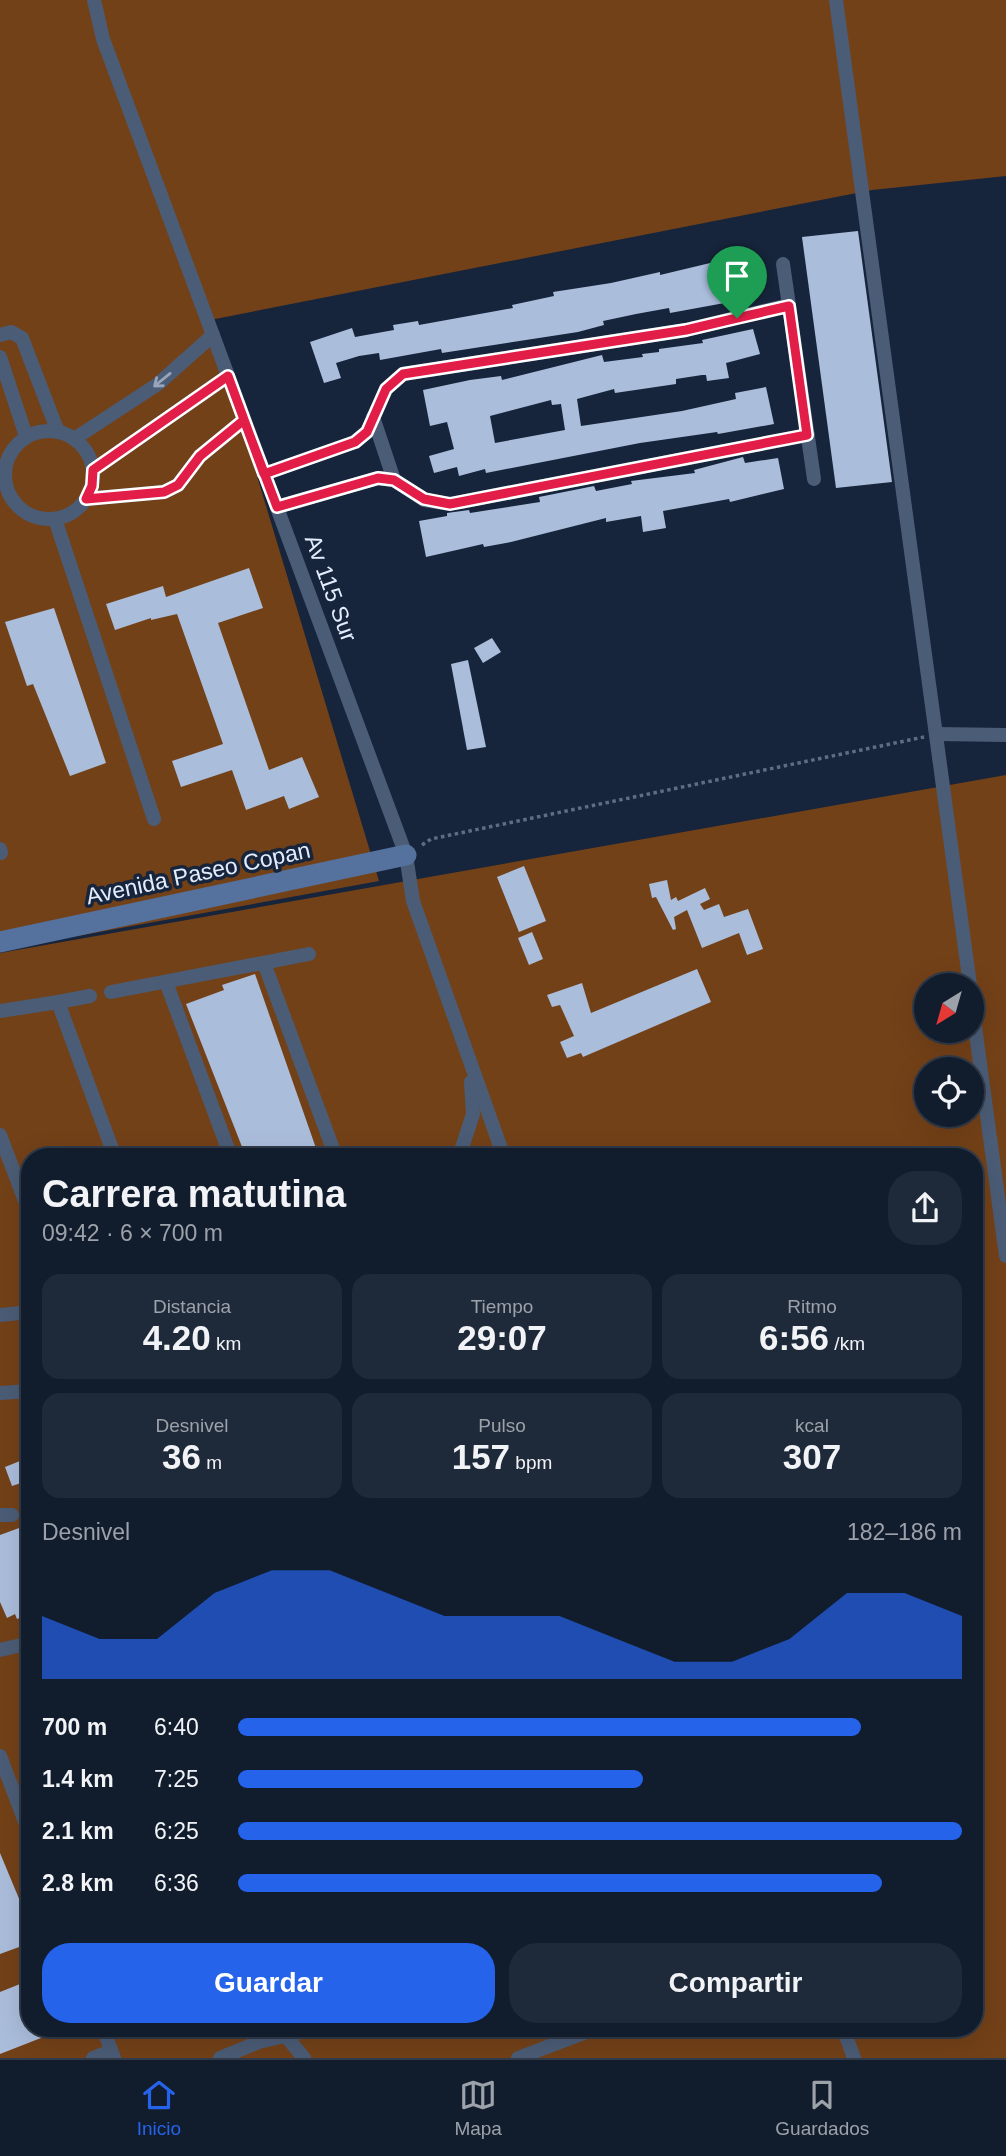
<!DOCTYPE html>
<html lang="es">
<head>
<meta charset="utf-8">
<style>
  :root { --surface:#111c2d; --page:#1e2939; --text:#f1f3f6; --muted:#9ca1aa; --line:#303a49; --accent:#2563eb }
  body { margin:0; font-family:Arial,sans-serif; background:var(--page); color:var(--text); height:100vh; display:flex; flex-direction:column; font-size:26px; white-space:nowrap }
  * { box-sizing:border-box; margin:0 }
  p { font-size:23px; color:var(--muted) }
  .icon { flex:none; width:38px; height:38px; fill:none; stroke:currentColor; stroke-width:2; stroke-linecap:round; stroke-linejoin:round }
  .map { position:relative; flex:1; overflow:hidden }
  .drawer { position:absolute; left:21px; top:1148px; width:962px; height:889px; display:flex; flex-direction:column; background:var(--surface); border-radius:28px; box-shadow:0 7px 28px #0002,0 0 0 2px var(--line) }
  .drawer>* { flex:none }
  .needle { width:46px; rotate:217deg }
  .buttons { position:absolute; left:914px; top:973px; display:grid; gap:14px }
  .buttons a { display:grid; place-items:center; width:70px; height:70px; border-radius:50%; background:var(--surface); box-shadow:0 7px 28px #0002,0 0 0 2px var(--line); font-size:35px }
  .pin { position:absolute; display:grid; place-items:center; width:60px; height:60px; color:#fff; margin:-72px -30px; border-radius:50% 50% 50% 0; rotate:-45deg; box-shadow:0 0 7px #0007 }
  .pin .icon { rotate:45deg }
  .round { display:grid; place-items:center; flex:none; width:74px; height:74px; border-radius:28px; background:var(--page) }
  .head { display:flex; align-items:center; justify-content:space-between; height:119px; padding:0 21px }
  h1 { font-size:38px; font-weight:600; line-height:52px }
  .figures { display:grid; grid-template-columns:repeat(3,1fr); gap:10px; height:119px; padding:7px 21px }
  .figures div { display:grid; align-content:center; border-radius:18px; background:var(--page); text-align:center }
  .figures b { font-size:35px; font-weight:600 }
  .figures small { font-size:19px; font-weight:400 }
  .figures p { font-size:19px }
  .chart { height:196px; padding:14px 21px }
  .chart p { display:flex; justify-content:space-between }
  .chart svg { width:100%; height:126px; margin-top:7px; fill:var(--accent); opacity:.7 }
  .button { display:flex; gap:14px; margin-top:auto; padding:14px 21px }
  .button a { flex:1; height:80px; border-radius:28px; background:var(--accent); color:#fff; font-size:28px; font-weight:600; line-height:80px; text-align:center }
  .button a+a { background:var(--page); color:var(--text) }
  ul { padding:0 21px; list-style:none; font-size:23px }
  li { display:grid; grid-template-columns:112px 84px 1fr; align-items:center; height:52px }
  li i { height:18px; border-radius:9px; background:var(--accent) }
  .dock { display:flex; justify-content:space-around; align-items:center; height:98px; border-top:2px solid var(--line); background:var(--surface); font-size:19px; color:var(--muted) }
  .dock a { display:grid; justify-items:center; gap:4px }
  .dock .active { color:var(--accent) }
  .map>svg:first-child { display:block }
  .forest { fill:#734118; fill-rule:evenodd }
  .building { fill:#aabddb; fill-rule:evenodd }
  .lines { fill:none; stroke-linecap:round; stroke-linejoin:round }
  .path { stroke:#606d81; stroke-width:3.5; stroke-dasharray:3.5 3.5; stroke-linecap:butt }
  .minor { stroke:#4b5c76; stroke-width:14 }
  .secondary { stroke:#55719d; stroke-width:21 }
  .oneway { stroke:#97a4ba }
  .route-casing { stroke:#fff; stroke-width:14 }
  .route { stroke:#e11d48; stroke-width:9 }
  .labels { text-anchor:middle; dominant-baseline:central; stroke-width:7; stroke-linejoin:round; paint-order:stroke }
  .street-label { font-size:23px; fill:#e3edfd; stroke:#17253c }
</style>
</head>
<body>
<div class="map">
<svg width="1006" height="2058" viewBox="0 0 1006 2058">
  <rect width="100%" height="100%" fill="#17253c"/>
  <g class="forest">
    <polygon points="0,0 1006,0 1006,176 872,190 210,320 379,881 0,950"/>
    <path d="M1006,775V2058H0V953ZM926,985H971V1031H926ZM926,1069H971V1115H926ZM30,1157H975V2028H30Z"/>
  </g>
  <g class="building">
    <polygon points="858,231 892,482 836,488 802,237"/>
    <polygon points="752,253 762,292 730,302 670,313 669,308 636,314 603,321 604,325 578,332 442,353 441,349 380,360 379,353 359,356 336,363 341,378 324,383 310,342 352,328 355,337 394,330 393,325 418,321 419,325 513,308 512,305 554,296 553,292 611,283 660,272 660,275"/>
    <path d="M753,329L760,354L726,363L729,378L707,381L706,375H702L676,379V384L615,393L614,389L577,399L581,426L682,411L736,399L735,393L766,387L774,424L718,434L717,432L640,443L486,473L485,469L459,476L457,467L434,473L429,456L454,449L447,422L430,426L423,390L470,380L501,376L502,380L602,355L604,362L643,357L642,354L659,352V349L703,343L702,340ZM551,400L552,405L561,404L565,430L495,443L490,416Z"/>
    <polygon points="743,457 745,463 778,458 784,489 730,502 729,499 663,511 666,528 643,532 641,516 606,522 606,518 511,542 484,547 483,544 426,557 419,521 447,516 447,513 469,510 470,513 540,502 539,497 594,486 596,491 632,484 631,481 695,473 694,470"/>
    <polygon points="249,568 263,608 218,623 269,770 302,757 319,797 289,809 284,796 246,810 232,770 181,787 172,761 223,744 177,614 151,620 151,618 115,630 106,604 163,586 166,597"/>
    <polygon points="54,608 106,763 70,776 33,684 27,686 5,622"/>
    <polygon points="492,638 501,652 483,663 474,648"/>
    <polygon points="468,660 486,747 467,750 451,664"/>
    <polygon points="524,866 546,921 519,932 497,877"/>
    <polygon points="667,880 671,900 676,897 678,901 705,888 710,899 700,904 704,910 719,904 724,917 748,909 763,949 747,955 739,933 702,948 687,910 674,917 676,929 673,930 656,897 652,898 649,884"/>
    <polygon points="532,932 543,959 529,965 518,938"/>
    <polygon points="697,969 711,1002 583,1057 581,1053 567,1058 560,1042 574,1036 560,1005 552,1007 547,995 582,983 591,1013"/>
    <polygon points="255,974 317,1151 300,1157 246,1157 186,1004 224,990 222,985"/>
    <polygon points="30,1457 30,1480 12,1486 5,1467"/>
    <polygon points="30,1524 30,1614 17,1619 15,1614 7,1618 0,1602 0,1535"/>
    <polygon points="0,1853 30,1925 30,1943 0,1954"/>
    <polygon points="30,1980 30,2028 64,2029 0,2054 0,1992"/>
  </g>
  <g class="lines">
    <polyline class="path" points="422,845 431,839 924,737"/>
    <g class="minor">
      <polyline points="94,0 103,39 406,855 413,901 504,1157"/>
      <polyline points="836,0 970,985"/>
      <polyline points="783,264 814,479"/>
      <polyline points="0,335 11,332 22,338 58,432"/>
      <polyline points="0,357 26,436"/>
      <polyline points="373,417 394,480"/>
      <circle cx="49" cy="475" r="44"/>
      <polyline points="74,439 158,384 213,335"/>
      <polyline points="93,470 228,376"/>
      <polyline points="264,474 355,442 367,432 386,389 403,374 686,330 789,305"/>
      <polyline points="86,499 164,492 178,485 200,456 244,420"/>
      <polyline points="277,507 378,478 394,480 424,500 450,504 808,435"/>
      <polyline points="55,519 154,819"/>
      <polyline points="936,734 1006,735"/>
      <polyline points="0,849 1,853"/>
      <polyline points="264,963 336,1157"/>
      <polyline points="166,982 231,1157"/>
      <polyline points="111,992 309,954"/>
      <polyline points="90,996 58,1002 115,1157"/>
      <polyline points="971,997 1006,1256"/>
      <polyline points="0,1011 58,1002"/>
      <polyline points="0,1135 30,1214"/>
      <polyline points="459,1157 473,1114 471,1082"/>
      <polyline points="0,1315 30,1312"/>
      <polyline points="0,1393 30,1391"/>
      <polyline points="0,1515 12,1515"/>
      <polyline points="0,1650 30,1643"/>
      <polyline points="0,1756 30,1835"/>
      <polyline points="103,2028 114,2058"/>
      <polyline points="843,2028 854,2058"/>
      <polyline points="281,2030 304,2058"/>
      <polyline points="93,2058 111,2051"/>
      <polyline points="220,2058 259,2042 319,2028"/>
      <polyline points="518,2058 597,2028"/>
    </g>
    <polyline class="secondary" points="0,942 406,855"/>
  </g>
  <defs><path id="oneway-shaft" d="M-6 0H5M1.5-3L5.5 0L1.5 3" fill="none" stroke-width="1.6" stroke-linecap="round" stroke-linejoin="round" transform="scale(1.75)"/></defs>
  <use class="oneway" href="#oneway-shaft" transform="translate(162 380) rotate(141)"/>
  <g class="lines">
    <defs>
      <polyline id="route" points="737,318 686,330 403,374 386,389 367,432 355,442 264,474 228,376 93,470 92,486 86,499 164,492 178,485 200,456 244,420 277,507 378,478 394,480 424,499 450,504 807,435 789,306 737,318"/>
    </defs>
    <use href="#route" class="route-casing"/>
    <use href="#route" class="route"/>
  </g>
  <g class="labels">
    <g class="street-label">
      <text transform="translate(331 588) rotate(70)">Av 115 Sur</text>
      <text transform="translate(198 873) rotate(-12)">Avenida Paseo Copan</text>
    </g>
  </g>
</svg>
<div class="buttons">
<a><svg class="needle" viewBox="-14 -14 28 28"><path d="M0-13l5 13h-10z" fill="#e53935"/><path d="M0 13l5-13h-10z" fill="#9ca1aa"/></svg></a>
<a><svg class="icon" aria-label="locate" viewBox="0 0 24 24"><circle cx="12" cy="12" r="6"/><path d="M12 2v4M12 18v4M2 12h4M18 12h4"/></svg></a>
</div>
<div class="pin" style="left:737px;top:318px;background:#1e9e55"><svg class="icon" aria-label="arrive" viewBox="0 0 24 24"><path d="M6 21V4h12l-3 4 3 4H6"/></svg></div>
<section class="drawer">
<div class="head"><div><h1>Carrera matutina</h1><p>09:42 · 6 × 700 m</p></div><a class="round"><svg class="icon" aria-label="share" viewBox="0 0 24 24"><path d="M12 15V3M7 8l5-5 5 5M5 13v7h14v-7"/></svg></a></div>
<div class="figures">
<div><p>Distancia</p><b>4.20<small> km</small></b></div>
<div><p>Tiempo</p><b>29:07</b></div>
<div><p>Ritmo</p><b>6:56<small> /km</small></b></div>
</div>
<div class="figures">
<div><p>Desnivel</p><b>36<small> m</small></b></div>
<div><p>Pulso</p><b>157<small> bpm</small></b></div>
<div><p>kcal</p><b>307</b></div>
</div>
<div class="chart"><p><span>Desnivel</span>182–186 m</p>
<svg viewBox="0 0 160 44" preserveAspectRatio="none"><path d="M0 44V22L10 30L20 30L30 14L40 6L50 6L60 14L70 22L80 22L90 22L100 30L110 38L120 38L130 30L140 14L150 14L160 22V44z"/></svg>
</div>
<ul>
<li><b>700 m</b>6:40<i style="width:86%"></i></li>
<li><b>1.4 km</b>7:25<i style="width:56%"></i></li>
<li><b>2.1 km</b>6:25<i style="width:100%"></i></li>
<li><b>2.8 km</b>6:36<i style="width:89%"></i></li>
</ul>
<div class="button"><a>Guardar</a><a>Compartir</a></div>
</section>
</div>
<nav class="dock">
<a class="active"><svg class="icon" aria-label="home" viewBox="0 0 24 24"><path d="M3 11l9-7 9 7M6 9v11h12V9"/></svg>Inicio</a>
<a><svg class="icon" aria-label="map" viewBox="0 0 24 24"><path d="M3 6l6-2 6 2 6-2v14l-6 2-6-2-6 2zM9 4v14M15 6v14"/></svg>Mapa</a>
<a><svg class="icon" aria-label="saved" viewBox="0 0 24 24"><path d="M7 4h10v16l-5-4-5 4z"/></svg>Guardados</a>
</nav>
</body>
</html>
